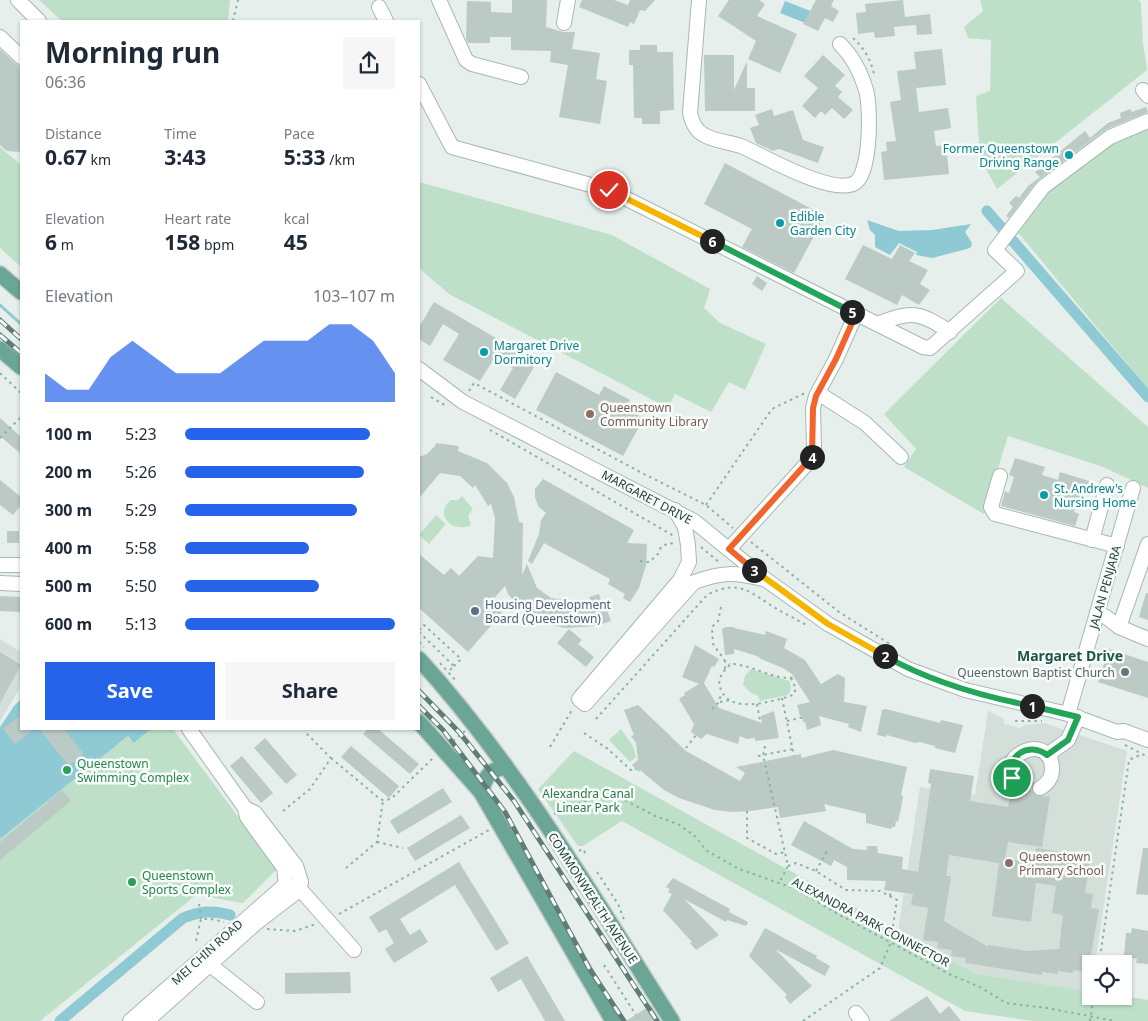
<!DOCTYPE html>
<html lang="en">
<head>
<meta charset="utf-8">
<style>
  :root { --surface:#fff; --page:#f6f6f7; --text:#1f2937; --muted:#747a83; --accent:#2563eb }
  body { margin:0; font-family:"Noto Sans",sans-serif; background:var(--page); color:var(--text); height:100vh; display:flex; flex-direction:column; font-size:19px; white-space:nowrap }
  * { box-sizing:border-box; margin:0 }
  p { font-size:16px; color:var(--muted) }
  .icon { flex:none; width:28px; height:28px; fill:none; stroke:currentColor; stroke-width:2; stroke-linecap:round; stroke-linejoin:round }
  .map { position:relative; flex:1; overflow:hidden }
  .drawer { position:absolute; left:20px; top:20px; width:400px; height:710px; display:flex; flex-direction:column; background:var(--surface); border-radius:0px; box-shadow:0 1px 4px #0004 }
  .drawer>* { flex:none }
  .fabs { position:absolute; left:1082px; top:955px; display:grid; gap:10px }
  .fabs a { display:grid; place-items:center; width:50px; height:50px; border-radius:0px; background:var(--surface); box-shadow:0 1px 4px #0004; font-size:25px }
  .pin { position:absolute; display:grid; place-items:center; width:42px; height:42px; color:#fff; margin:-21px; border:2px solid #fff; border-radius:50%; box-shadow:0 1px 5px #0007 }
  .km { position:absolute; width:25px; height:25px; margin:-12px; border-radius:50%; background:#222; color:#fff; font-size:14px; line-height:25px; text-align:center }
  .round { display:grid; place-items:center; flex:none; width:52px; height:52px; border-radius:0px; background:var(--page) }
  .headline { display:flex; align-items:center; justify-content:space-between; height:85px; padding:0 25px }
  h1 { font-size:28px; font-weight:700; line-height:38px }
  .metrics { display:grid; grid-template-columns:repeat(3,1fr); gap:8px; height:85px; padding:5px 25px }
  .metrics div { display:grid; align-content:center }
  .metrics b { font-size:21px; font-weight:700 }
  .metrics small { font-size:14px; font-weight:400 }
  .metrics p { font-size:14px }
  .chart { height:140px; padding:10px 25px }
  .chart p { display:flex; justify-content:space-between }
  .chart svg { width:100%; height:90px; margin-top:5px; fill:var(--accent); opacity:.7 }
  .button { display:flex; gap:10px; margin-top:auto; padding:10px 25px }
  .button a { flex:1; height:58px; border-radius:0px; background:var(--accent); color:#fff; font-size:20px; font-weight:700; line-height:58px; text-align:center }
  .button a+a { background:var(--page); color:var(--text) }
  ul { padding:0 25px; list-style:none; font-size:16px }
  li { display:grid; grid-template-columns:80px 60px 1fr; align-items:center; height:38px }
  li i { height:12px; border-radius:6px; background:var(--accent) }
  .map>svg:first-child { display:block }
  .built { fill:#d4dfda }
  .green { fill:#bfe0c8 }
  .water { fill:#8ec9d4 }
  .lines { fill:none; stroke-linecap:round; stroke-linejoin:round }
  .stream { stroke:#8ec9d4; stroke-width:3 }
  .canal { stroke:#8ec9d4; stroke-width:11 }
  .building { fill:#bbcac4; fill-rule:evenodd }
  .minor-casing { stroke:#a8b8b2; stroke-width:16 }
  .major-casing { stroke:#c2cac8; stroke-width:18 }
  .path { stroke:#86b3a5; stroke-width:2; stroke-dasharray:2.5 4; stroke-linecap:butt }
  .minor { stroke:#fff; stroke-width:14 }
  .major { stroke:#6aa596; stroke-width:15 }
  .rail-casing { stroke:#5f7d75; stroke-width:5 }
  .rail { stroke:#f7fbf9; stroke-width:3; stroke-dasharray:9; stroke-linecap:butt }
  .split-1-casing { stroke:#fff; stroke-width:10 }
  .split-2-casing { stroke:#fff; stroke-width:10 }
  .split-3-casing { stroke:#fff; stroke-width:10 }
  .split-4-casing { stroke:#fff; stroke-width:10 }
  .split-5-casing { stroke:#fff; stroke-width:10 }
  .split-6-casing { stroke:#fff; stroke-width:10 }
  .split-7-casing { stroke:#fff; stroke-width:10 }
  .split-1 { stroke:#22a559; stroke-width:6 }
  .split-2 { stroke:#22a559; stroke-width:6 }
  .split-3 { stroke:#f5b400; stroke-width:6 }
  .split-4 { stroke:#f0652b; stroke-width:6 }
  .split-5 { stroke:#f0652b; stroke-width:6 }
  .split-6 { stroke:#22a559; stroke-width:6 }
  .split-7 { stroke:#f5b400; stroke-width:6 }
  .culture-dot { fill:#0f9aa8; stroke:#f7fbf9; stroke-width:2 }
  .education-dot { fill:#8d6e63; stroke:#f7fbf9; stroke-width:2 }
  .service-dot { fill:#5c6f8a; stroke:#f7fbf9; stroke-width:2 }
  .worship-dot { fill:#6b7280; stroke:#f7fbf9; stroke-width:2 }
  .leisure-dot { fill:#2e9e5b; stroke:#f7fbf9; stroke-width:2 }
  .labels { text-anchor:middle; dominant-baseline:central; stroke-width:5; stroke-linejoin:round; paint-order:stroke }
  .culture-label { font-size:12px; fill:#0d838f; stroke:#f7fbf9; text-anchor:start }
  .education-label { font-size:12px; fill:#785e54; stroke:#f7fbf9; text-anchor:start }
  .street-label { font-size:12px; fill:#24423a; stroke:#f7fbf9 }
  .service-label { font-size:12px; fill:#4e5e75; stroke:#f7fbf9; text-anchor:start }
  .worship-label { font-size:12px; fill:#5b616d; stroke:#f7fbf9; text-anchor:end }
  .leisure-label { font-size:12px; fill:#27864d; stroke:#f7fbf9; text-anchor:start }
  .park-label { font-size:12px; fill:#2d7a4b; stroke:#f7fbf9 }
  .neighbourhood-label { font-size:14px; font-weight:bold; fill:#1f5548; stroke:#f7fbf9 }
</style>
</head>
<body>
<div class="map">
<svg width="1148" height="1021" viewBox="0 0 1148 1021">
  <rect width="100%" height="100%" fill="#e6efeb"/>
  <g class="built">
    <polygon points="0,639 21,652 21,686 0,721"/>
    <polygon points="988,711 1004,719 1004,724 1020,728 1025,725 1044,723 1127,751 1095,964 1091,964 1091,992 974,973 898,931 920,787 975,795"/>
  </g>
  <g class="green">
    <polygon points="39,0 230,0 228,21 62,21"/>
    <polygon points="980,0 1139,0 1141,4 1143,43 1147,70 997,189 980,158 976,96 990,91 991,40 968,38 964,27 983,11"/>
    <polygon points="1140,128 1148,129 1148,389 1016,230 1043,191 1100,148"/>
    <polygon points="0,147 21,165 21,267 0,248"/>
    <polygon points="419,182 612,235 710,289 704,308 720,323 766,344 745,390 729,382 711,412 675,394 668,408 449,294 419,268"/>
    <polygon points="1001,298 1148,427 1148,488 1103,467 1008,436 984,514 904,467 916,449 884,414"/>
    <path d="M462,496L473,509C468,514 467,517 471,523L469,526C450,532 434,514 451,500H458Z"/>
    <polygon points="436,515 446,524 429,544 419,535"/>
    <path d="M751,669L789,681C792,686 791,691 788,695L760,701L758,696L751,693L743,685L745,676Z"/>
    <polygon points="151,729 173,729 277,869 243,903 196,895 40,1021 0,1021 0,839 128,736 134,743"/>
    <polygon points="621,729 633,746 636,757 630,762 609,740"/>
    <polygon points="574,751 974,973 1091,992 1091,996 1122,996 1148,1000 1148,1021 1033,1021 965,1011 622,821 583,846 578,846 538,789"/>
  </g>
  <g class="water">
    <polygon points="785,1 813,12 808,24 780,13"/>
    <polygon points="867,220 899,231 932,230 971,224 965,232 972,243 971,247 967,249 932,258 916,255 917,252 899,243 890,255 875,247 875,235 870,230"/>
    <polygon points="21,699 21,729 151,729 134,743 128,736 0,839 0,727 14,706"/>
  </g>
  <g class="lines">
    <polyline class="stream" points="0,305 21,324"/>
    <g class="canal">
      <polyline points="987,211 1148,397"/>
      <path d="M60,1021L183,918C200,911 213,910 230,915"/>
    </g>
  </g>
  <g class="building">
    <polygon points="512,0 547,0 546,27 563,32 575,32 572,49 600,53 596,79 607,81 600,124 559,117 568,65 550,62 551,51 511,50 511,37 490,37 490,43 468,43 466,39 467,1 491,2 491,12 512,13"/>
    <polygon points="582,0 614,0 628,5 630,0 655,0 645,11 640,10 634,24 630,22 628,27 579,7"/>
    <polygon points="729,0 759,0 765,4 757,16 797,34 780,73 748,59 756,41 718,16"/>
    <polygon points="816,0 834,0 831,6 839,11 833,22 825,18 818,31 803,24"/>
    <polygon points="903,0 905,17 930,14 932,34 917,35 916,25 894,27 895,36 875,38 874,32 858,34 856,13 866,12 865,4"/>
    <polygon points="640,45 657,45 657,52 673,52 674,110 660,111 660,124 642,124 642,118 634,118 633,65 629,65 629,50 640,50"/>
    <polygon points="0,49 15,63 21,67 21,152 7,151 0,145"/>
    <polygon points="942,49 946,85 916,88 919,112 948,108 951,128 934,131 936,146 946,145 949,174 884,180 881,152 887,151 886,142 896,141 890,102 901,100 897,71 916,69 914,52"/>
    <polygon points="704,55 734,55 734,90 747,61 747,88 755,88 755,111 705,111"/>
    <polygon points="823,55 845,75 835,86 842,92 838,97 853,110 844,119 832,108 825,115 821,111 815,118 802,106 818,88 804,76"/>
    <polygon points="1146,107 1148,112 1105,130 1038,180 1009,218 1006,216 1013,207 1009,203 1016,196 1019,198 1028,186 1040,177 1035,172 1085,131 1090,138 1108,123 1121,118 1120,113 1130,109 1132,112"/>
    <polygon points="772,109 774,116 793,110 803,140 824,147 818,163 779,149 773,151 756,143 750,128 759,125 755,115"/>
    <polygon points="725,163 825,216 794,273 742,247 752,229 704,204"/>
    <polygon points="863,245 892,259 900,245 915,253 909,261 928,270 920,284 930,290 919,305 902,295 897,305 845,279"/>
    <polygon points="757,276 767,283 762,291 752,284"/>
    <polygon points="434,302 537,362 515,399 500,390 513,368 495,357 480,381 443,360 459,334 443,324 430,346 419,339 419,327"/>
    <polygon points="556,372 599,395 604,386 630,400 625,409 644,418 623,456 536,410"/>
    <polygon points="0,418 21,437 21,454 0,436"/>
    <polygon points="436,443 459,446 458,451 487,463 507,483 514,497 519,522 523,523 522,575 527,564 537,588 551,598 591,603 589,597 599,594 604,609 607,610 611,621 596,626 565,628 540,622 520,608 508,594 505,586 490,603 502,613 468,652 419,608 419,554 444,575 451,568 459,576 478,556 493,558 495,518 491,504 488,506 475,485 473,488 460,476 440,473 419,498 419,457 427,454 435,446"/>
    <polygon points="1015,458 1045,467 1042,475 1058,480 1060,472 1089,481 1083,498 1079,497 1074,512 1079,514 1075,526 1001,506 1005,491 1009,493 1014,477 1009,475"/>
    <polygon points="543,479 634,530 627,543 647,544 646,565 639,588 630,602 623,598 625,594 608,584 610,579 544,543 532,564 528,561 539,534 541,520 546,513 538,506 535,497 535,489"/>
    <polygon points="0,480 21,497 21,505 13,515 0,505"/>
    <rect x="7" y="531" width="12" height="12"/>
    <polygon points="1146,593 1148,593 1148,620 1139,617"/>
    <polygon points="0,596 21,597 21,612 0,611"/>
    <polygon points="726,627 734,627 734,628 765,635 766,631 787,639 784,648 805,660 821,684 838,674 845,678 844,702 867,706 861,732 848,727 849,724 819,716 821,725 807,730 805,722 803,722 802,716 800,716 797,705 810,702 792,674 783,668 761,659 757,656 734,649 734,654 725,655 722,629"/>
    <polygon points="569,629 582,640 578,644 594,657 586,667 557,643"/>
    <polygon points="695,645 719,659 714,667 712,666 704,683 719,708 762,723 761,716 774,711 779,738 755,741 755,738 747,739 740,736 738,744 707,734 701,739 691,732 694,724 679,699 685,695 684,693 699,684 682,677"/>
    <polygon points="1109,649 1148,662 1148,698 1098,682"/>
    <polygon points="0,652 21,665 0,703"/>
    <polygon points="638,705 686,751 740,781 745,773 736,767 801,754 801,758 833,750 907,767 901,795 903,796 902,803 898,822 896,821 895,827 892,827 891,829 866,823 866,814 824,804 826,811 780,818 778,807 751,811 732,812 715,810 679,798 664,790 640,770 639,772 632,765 638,760 636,743 631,736 634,735 624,710"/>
    <polygon points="886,709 940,723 941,720 963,725 955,753 935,748 935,746 920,742 915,743 887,735 886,737 877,735 882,710"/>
    <polygon points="21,715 21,729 34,729 15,744 3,729"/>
    <polygon points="39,729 64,729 84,754 69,766"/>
    <polygon points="368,729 378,729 419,764 410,774 363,734"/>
    <polygon points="265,738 297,775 286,784 254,748"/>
    <polygon points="351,746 399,786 389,798 341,757"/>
    <polygon points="242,756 273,793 261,803 230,766"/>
    <path d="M930,769L974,776L970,801L1008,807L1011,791L1020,796L1028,794L1031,787L1028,781L1034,782L1031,789L1036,795L1050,797L1042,847L1008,842L1005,859L1034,863L1036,848L1091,856L1085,893L1093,894L1091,908L1099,909L1088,972L1073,970V973L1058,971V974L1042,972V975L965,963L966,958L951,956L952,950L937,948L938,942L923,940L928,908L911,905L913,894L884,890L886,881L847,880V867L834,860L831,866L791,845L804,821L853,849L867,850V846H877L878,853L903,857L902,869L918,872L931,784L928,783ZM949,855L999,863L992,916L1031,922L1036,883L1056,886L1052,913L1063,915L1059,949L1027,951L988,945V947L944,921L951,876H946Z"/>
    <polygon points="443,788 452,802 398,834 390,821"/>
    <polygon points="62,790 71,801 0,860 0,842"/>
    <polygon points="461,815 470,828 415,861 407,848"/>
    <polygon points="1143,848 1148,848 1148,895 1136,894"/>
    <polygon points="459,862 509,943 496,951 455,885 400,919 410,935 420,929 428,942 394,963 385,949 394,943 386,929 379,933 369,917"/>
    <polygon points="673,878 730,909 729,912 748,922 746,926 727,920 726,922 684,899 719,935 696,950 690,943 692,942 663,910 672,894 668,892 670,889 666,887"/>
    <polygon points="765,928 817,956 816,958 830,966 825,976 775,949 812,986 790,1004 785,997 787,995 749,956"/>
    <polygon points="1132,928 1148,931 1148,964 1136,963 1137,959 1124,956 1126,933 1131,933"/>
    <polygon points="527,956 565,1021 545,1021 521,979 498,992 490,978"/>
    <polygon points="350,972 351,993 285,994 285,973"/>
    <polygon points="927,996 940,1014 949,1006 961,1021 889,1021"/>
    <polygon points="651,1005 661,1021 626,1021"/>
  </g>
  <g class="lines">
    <defs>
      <g id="minor">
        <polyline points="18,0 39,21"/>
        <polyline points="439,0 466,60 472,64 521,77"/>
        <path d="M699,0L690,113C692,122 696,131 704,135C714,141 729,142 741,146C764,156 832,196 855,183C871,173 871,107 866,90C861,73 853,57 840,44"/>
        <polyline points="379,7 386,21"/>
        <polyline points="564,23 568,0"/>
        <polyline points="0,37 21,57"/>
        <polyline points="419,84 452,147 609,190 923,347 930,348 1017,271 995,250 1043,187 1110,137 1148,121"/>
        <polyline points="1143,90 1148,96"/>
        <path d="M877,324C913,310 919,312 950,332"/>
        <polyline points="419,369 463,402 694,521 765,579 828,624 908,669 965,690 1068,714 1117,732 1124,731 1148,740"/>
        <polyline points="818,393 865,423 901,457"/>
        <polyline points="1000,476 991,507 995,514 1117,546"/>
        <path d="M675,510L685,527L688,545L689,562L680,580L579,699L585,704L694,582C723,572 733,572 763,579"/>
        <polyline points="1092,540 1107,485"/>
        <polyline points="729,549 812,458 814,447 813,408 816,396 836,359 856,314"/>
        <polyline points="0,565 21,565"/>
        <polyline points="0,583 21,584"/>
        <polyline points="1097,613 1106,617 1119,627 1148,544"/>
        <polyline points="1119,627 1148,639"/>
        <polyline points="1068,714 1133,488"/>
        <polyline points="189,729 245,808 247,817 284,868 286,884"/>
        <polyline points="1047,755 1068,740 1078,717"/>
        <path d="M1022,788C983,759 1052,728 1052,769C1052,778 1047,784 1040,788"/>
        <polyline points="293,886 299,888 354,950"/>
        <polyline points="204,960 257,1002"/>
        <polyline points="856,1013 862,1021"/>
        <polyline points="130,1021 286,884"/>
        <polyline points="147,1021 255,924 298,891 301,882 296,866 255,813 245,808"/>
      </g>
      <g id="major">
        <polyline points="0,274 21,292"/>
        <polyline points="0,349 21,367"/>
        <path d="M419,659C518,768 593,897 672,1021"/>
        <polyline points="419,722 481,792 613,1021"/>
        <path d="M481,792C485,777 490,769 506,767"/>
      </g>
    </defs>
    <use href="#minor" class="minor-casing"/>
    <use href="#major" class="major-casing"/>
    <g class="path">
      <polyline points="233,21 238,0"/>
      <path d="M853,38C864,48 871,60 874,74"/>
      <polyline points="0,373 21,393"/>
      <polyline points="469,391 474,383 642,473 706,505 733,528"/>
      <polyline points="431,397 446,406"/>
      <polyline points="490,430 674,536"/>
      <polyline points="0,438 21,417"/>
      <polyline points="706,505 772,409 805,393"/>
      <polyline points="751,542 839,612 890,644"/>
      <polyline points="701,547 720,563"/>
      <polyline points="640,561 649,562 658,554 661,547 669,543 676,544"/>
      <polyline points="721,607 718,621 712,627 713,644 725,661"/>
      <polyline points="419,630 424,625 461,659 454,666"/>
      <polyline points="419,632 454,666 449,671"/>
      <polyline points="419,642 424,647"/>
      <polyline points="440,663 457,682"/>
      <polyline points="725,669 725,661 730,664"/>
      <path d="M791,678L796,689L793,695C774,701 728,716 720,687C717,678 724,670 731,664C752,664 776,682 794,677"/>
      <polyline points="782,698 794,756"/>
      <polyline points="720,702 730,700"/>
      <polyline points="757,704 760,720"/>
      <polyline points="712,709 718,703 722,693"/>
      <path d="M596,719L707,595C740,578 750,593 777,609C787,615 798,620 808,626"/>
      <polyline points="787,721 804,717"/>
      <polyline points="1015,721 1042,721"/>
      <polyline points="584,733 608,749 632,771 636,769"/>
      <polyline points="453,741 465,731"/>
      <polyline points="1125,745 1148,757"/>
      <polyline points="765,746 763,755 788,866 779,883"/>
      <polyline points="550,747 572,710"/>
      <polyline points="686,748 696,735"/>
      <polyline points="758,756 793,749"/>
      <polyline points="331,758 380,799 383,800 391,799 434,757"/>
      <polyline points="283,811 310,789 331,758 306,733"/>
      <polyline points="747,811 747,838 776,854 785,852"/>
      <polyline points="554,814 608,791 655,816 678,824 695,836 706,850 739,869 796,889 836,913 951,975 980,987 1006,1003 1047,1008 1115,1021"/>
      <polyline points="377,842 403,848"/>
      <polyline points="579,851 583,849 587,856"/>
      <polyline points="788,866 796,863 816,871 846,890 880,891 897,900 893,926 885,938"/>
      <polyline points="346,868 377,842 383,800"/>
      <polyline points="816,871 827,851"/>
      <polyline points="597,872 618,904 625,922"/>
      <polyline points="890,896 891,891"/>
      <polyline points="199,904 201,919"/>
      <polyline points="339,914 489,830"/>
      <polyline points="267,929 295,931 316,924"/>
      <polyline points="196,941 201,919 211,919 224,922"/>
      <polyline points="1099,964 1129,760 1140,755"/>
      <polyline points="604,965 636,1015"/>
      <polyline points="803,1021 880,968 891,942"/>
      <polyline points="1090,1021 1094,996"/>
    </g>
    <use href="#minor" class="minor"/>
    <use href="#major" class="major"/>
    <defs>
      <g id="rail">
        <polyline points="0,320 21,339"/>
        <polyline points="0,335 21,353"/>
        <polyline points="419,691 459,732 514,801 657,1021"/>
        <polyline points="419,706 443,730 505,812 589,968 624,1021"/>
      </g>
    </defs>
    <use href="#rail" class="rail-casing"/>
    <use href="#rail" class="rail"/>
  </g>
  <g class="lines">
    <defs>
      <path id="split-1" d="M1012,778C1006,756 1028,741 1047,755L1068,740L1078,717L1032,706"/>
      <path id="split-2" d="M885,656C931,682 980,696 1032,706"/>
      <polyline id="split-3" points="754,570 828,624 885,656"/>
      <polyline id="split-4" points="754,570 729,549 812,457"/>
      <polyline id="split-5" points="812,457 813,408 816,396 836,359 856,314 852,312"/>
      <polyline id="split-6" points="712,241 852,312"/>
      <polyline id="split-7" points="609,190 712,241"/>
    </defs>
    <use href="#split-1" class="split-1-casing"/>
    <use href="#split-2" class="split-2-casing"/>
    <use href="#split-3" class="split-3-casing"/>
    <use href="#split-4" class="split-4-casing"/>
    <use href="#split-5" class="split-5-casing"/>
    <use href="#split-6" class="split-6-casing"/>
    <use href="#split-7" class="split-7-casing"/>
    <use href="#split-1" class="split-1"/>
    <use href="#split-2" class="split-2"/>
    <use href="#split-3" class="split-3"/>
    <use href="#split-4" class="split-4"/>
    <use href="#split-5" class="split-5"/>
    <use href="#split-6" class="split-6"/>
    <use href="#split-7" class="split-7"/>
  </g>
  <g class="culture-dot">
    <circle cx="1069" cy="155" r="5"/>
    <circle cx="780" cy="223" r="5"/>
    <circle cx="484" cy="352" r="5"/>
    <circle cx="1044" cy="495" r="5"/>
  </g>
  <g class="education-dot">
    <circle cx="590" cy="414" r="5"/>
    <circle cx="1009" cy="863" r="5"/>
  </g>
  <circle class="service-dot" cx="475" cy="611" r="5"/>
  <circle class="worship-dot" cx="1125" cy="672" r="5"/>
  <g class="leisure-dot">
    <circle cx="67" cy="770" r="5"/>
    <circle cx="132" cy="882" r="5"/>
  </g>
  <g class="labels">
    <g class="culture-label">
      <text x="1059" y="148" text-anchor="end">Former Queenstown<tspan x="1059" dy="14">Driving Range</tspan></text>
      <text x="790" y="216">Edible<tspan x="790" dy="14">Garden City</tspan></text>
      <text x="494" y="345">Margaret Drive<tspan x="494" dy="14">Dormitory</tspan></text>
      <text x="1054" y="488">St. Andrew's<tspan x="1054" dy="14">Nursing Home</tspan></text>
    </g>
    <g class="education-label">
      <text x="600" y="407">Queenstown<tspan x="600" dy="14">Community Library</tspan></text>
      <text x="1019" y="856">Queenstown<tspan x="1019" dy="14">Primary School</tspan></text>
    </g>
    <g class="street-label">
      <text transform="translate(647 497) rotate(28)">MARGARET DRIVE</text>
      <text transform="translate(1105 587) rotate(-74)">JALAN PENJARA</text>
      <text transform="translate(593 898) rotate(57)">COMMONWEALTH AVENUE</text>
      <text transform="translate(871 922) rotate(28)">ALEXANDRA PARK CONNECTOR</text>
      <text transform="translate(207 952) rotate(-42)">MEI CHIN ROAD</text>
    </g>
    <g class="service-label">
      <text x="485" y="604">Housing Development<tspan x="485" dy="14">Board (Queenstown)</tspan></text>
    </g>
    <g class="worship-label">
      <text x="1115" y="672">Queenstown Baptist Church</text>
    </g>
    <g class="leisure-label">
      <text x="77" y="763">Queenstown<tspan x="77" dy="14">Swimming Complex</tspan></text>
      <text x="142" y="875">Queenstown<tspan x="142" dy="14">Sports Complex</tspan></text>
    </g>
    <g class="park-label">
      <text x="588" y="793">Alexandra Canal<tspan x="588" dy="14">Linear Park</tspan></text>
    </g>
    <g class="neighbourhood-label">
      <text x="1070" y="655">Margaret Drive</text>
    </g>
  </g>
</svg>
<div class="fabs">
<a><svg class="icon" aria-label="locate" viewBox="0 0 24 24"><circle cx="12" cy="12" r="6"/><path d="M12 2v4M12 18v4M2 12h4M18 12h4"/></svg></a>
</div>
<div class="pin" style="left:1012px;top:778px;background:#1e9e55"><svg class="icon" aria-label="arrive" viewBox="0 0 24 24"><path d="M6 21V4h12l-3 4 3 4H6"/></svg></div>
<div class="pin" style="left:609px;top:190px;background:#d93025"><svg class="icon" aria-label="check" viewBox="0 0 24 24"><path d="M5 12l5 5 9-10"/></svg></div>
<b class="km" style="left:1032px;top:706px">1</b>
<b class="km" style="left:885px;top:656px">2</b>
<b class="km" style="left:754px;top:570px">3</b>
<b class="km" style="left:812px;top:457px">4</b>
<b class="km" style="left:852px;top:312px">5</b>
<b class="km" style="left:712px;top:241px">6</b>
<section class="drawer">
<div class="headline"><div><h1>Morning run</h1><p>06:36</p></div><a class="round"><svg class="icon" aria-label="share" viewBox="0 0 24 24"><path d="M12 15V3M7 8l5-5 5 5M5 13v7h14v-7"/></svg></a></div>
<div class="metrics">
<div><p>Distance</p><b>0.67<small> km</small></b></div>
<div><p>Time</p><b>3:43</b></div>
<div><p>Pace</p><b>5:33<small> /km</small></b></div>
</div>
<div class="metrics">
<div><p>Elevation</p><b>6<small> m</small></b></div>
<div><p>Heart rate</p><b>158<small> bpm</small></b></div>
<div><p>kcal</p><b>45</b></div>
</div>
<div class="chart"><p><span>Elevation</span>103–107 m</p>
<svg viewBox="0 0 160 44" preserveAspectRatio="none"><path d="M0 44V30L10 38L20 38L30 22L40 14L50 22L60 30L70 30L80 30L90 22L100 14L110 14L120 14L130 6L140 6L150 14L160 30V44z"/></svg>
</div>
<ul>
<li><b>100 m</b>5:23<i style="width:88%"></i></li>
<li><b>200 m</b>5:26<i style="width:85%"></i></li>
<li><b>300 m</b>5:29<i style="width:82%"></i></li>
<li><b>400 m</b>5:58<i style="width:59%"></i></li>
<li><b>500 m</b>5:50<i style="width:64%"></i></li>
<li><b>600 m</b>5:13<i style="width:100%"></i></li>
</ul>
<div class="button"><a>Save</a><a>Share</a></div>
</section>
</div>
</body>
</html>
